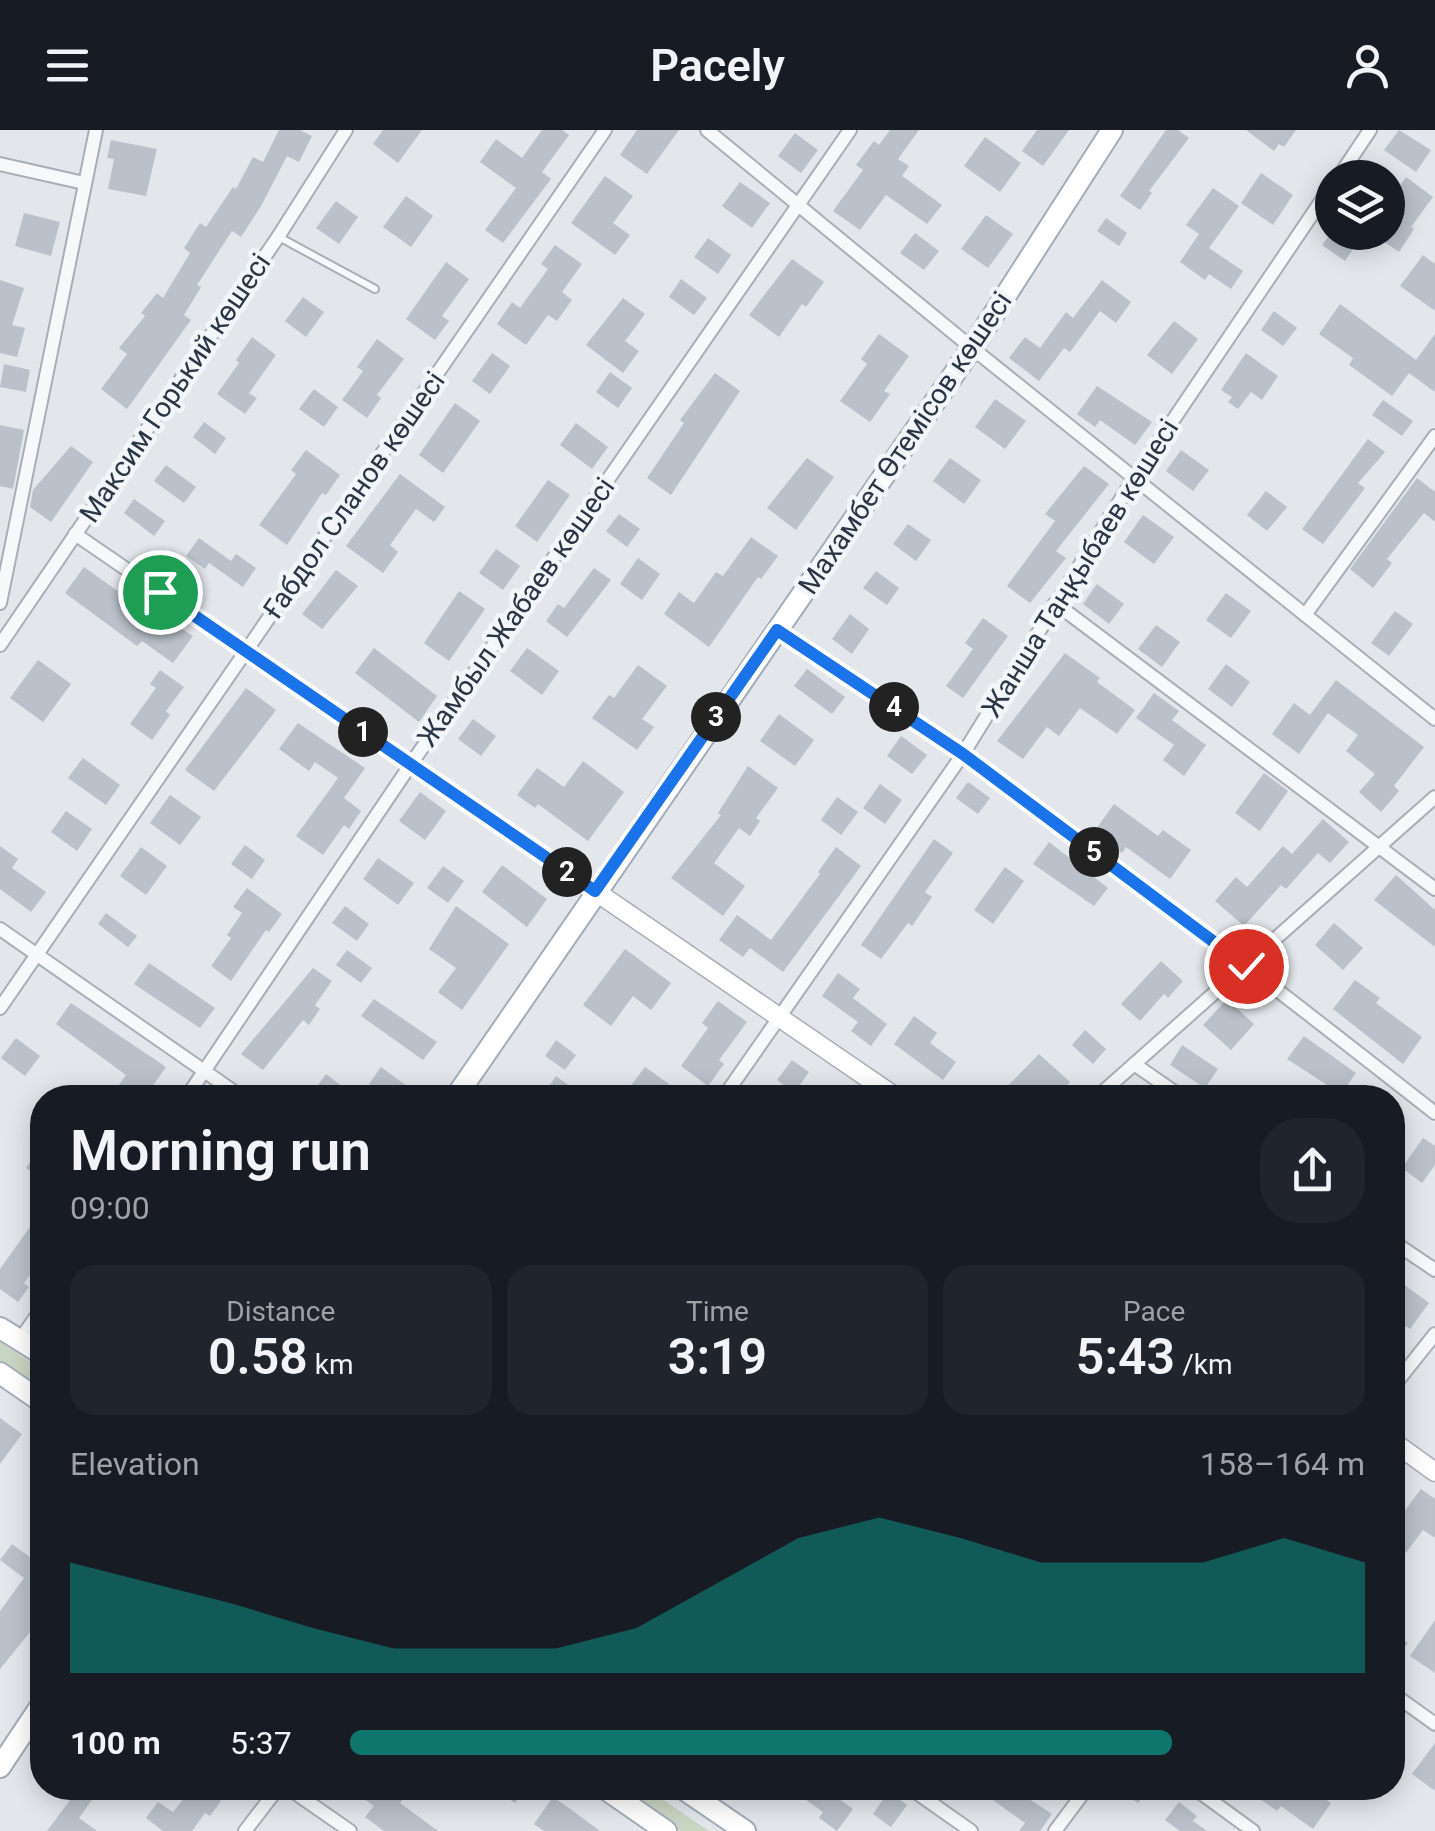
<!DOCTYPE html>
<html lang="en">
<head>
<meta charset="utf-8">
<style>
  :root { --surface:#171b24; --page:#20242c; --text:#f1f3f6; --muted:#9ea1a6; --accent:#0f766e }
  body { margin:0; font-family:Roboto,sans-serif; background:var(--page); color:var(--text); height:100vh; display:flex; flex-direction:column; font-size:38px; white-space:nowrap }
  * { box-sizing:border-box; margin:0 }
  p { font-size:32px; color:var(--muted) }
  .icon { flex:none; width:55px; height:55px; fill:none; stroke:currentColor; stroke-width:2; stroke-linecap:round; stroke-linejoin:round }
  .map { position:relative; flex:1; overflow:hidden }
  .panel { position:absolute; left:30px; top:955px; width:1375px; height:715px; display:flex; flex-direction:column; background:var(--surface); border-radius:40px; box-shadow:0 5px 25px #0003 }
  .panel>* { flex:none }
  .fabs { position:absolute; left:1315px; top:30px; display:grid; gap:20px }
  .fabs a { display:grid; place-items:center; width:90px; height:90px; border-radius:50%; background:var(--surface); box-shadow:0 5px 25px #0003; font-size:50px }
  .pin { position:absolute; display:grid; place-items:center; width:85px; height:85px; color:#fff; margin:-42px; border:5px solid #fff; border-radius:50%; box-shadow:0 2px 10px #0007 }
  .km { position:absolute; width:50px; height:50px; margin:-25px; border-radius:50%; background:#222; color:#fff; font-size:28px; line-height:50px; text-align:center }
  .round { display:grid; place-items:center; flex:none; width:105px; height:105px; border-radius:40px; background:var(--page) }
  .headline { display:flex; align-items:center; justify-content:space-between; height:170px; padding:0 40px }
  h1 { font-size:55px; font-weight:600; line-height:75px }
  .figures { display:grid; grid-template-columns:repeat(3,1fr); gap:15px; height:170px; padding:10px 40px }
  .figures div { display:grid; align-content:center; border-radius:25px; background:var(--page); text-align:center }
  .figures b { font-size:50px; font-weight:600 }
  .figures small { font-size:28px; font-weight:400 }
  .figures p { font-size:28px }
  .chart { height:280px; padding:20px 40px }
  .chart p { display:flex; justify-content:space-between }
  .chart svg { width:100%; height:180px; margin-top:10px; fill:var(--accent); opacity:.7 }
  ul { padding:0 40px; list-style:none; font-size:32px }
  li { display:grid; grid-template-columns:160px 120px 1fr; align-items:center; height:75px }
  li i { height:25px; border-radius:12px; background:var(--accent) }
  header { display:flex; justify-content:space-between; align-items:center; height:130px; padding:0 40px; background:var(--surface); font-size:45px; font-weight:600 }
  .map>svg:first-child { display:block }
  .green { fill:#cad6c4 }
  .building { fill:#bac1ca }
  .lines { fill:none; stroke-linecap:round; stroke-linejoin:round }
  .lane-casing { stroke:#a8aeb7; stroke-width:10 }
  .street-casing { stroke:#a8aeb7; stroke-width:16 }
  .secondary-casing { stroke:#a8aeb7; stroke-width:21 }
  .primary-casing { stroke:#a1adb8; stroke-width:24 }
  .lane { stroke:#f6f8fa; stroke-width:6 }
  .street { stroke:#f6f8fa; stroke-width:12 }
  .secondary { stroke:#fff; stroke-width:18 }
  .primary { stroke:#fff; stroke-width:20 }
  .route-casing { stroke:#fff; stroke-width:20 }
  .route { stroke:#1a73e8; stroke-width:12 }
  .labels { text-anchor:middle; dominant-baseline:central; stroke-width:9; stroke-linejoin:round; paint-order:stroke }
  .street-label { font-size:28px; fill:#2a3645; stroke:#f3f6f9 }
</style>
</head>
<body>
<header><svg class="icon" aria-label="menu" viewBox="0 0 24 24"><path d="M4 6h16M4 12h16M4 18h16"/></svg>Pacely<svg class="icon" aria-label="person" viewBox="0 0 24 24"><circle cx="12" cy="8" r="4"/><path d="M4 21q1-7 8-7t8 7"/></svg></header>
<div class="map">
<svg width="1435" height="1701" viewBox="0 0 1435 1701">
  <rect width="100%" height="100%" fill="#e3e7ec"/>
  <g class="green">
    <polygon points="0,1212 42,1240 42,1260 0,1232"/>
    <polygon points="617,1658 646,1658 709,1701 680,1701"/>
  </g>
  <g class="building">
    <polygon points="279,0 300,0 312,6 299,32 287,26 261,76 241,107 232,101 197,155 201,157 184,185 191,190 127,279 101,259 127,224 119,218 145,186 141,183 157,163 163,168 190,123 184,118 200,93 206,97 233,57 236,59 253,27 263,32"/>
    <polygon points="383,0 422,0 398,33 373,14"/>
    <polygon points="542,0 562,0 569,5 542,42 551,49 503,113 485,100 516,58 480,32 496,9 522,28"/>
    <polygon points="637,0 679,0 647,44 620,25"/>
    <polygon points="890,0 919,0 898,29 909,36 902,46 942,75 927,94 886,65 860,100 833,81 863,40 856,35 874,11 879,15"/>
    <polygon points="1037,0 1069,0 1043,36 1022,21"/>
    <polygon points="1166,0 1178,0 1189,8 1149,61 1152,63 1140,80 1120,66"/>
    <polygon points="1246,0 1296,0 1284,17 1279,14 1274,21"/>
    <polygon points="1399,0 1431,20 1416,42 1384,20"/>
    <polygon points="795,3 818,20 801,43 778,26"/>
    <polygon points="985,7 1021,33 1000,62 964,36"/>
    <polygon points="111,10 157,19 146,66 108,59 114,29 107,28"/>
    <polygon points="1261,43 1293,65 1273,95 1241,73"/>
    <polygon points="605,46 633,66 613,93 630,105 615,125 571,93"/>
    <polygon points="1406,47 1433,67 1411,97 1414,99 1399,122 1380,109 1388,102 1388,73"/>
    <polygon points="740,52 770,73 752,98 722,76"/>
    <polygon points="1213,58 1239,76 1209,118 1243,141 1231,159 1209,144 1205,150 1180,132 1199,104 1186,95"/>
    <polygon points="406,66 433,86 411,117 383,97"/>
    <polygon points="336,71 358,87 339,114 316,98"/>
    <polygon points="24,83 60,92 51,126 15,116"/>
    <polygon points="986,85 1013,104 988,138 961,119"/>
    <polygon points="1106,88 1127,103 1119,116 1097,101"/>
    <polygon points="915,103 939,121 924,140 900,123"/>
    <polygon points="1331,103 1353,119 1345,131 1322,115"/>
    <polygon points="708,108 731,125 718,144 694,127"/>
    <polygon points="555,115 582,134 562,162 572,170 557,191 548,185 526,215 497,194 512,172 520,178 548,139 541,134"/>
    <polygon points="1423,125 1435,134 1435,181 1400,156"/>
    <polygon points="792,129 824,152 806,177 802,174 779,207 749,185"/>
    <polygon points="446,132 469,149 442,186 449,191 435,210 406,189"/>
    <polygon points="681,149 707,168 694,185 669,167"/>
    <polygon points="0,150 24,158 12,195 25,198 17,227 0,223"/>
    <polygon points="1102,150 1131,172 1116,193 1100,181 1070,222 1064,218 1039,251 1009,228 1025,207 1040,218 1066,182 1073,188"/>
    <polygon points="303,167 324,182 306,207 285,191"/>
    <polygon points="623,168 645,184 625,211 639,221 623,243 586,215"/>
    <polygon points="1340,174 1416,230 1435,204 1435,262 1409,243 1392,266 1349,235 1353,228 1319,204"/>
    <polygon points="1274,181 1297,198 1283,216 1261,200"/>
    <polygon points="1174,191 1198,209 1172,244 1147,225"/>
    <polygon points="879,204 909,226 884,261 890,264 870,292 840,271 867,234 861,229"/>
    <polygon points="252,207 276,225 249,263 257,268 245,284 217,264 239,233 236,230"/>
    <polygon points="377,209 404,229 377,265 381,268 367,288 342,270 363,241 357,237"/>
    <polygon points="492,223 510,236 490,264 472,251"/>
    <polygon points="1246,223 1278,246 1262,270 1251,262 1238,279 1228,272 1232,267 1221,260"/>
    <polygon points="4,234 30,240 26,262 0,257"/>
    <polygon points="610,242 632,258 618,278 596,262"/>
    <polygon points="715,243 740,261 671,365 647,348 684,293 680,290"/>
    <polygon points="1097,256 1152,292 1135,315 1100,290 1095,297 1077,284"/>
    <polygon points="314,259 338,277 324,297 299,279"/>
    <polygon points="995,269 1026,291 1005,319 975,297"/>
    <polygon points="1383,270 1413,291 1402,306 1372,285"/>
    <polygon points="455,273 480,291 443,343 419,325"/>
    <polygon points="204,292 226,308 215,324 193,307"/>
    <polygon points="576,293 608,317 592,339 560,315"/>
    <polygon points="0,295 24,300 13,359 0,356"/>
    <polygon points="1368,309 1385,322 1358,353 1365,358 1323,414 1302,399"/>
    <polygon points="71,316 93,332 51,392 30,377 33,360"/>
    <polygon points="306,320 340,345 326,365 322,363 287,415 259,395 296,344 291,340"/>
    <polygon points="1181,320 1209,340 1193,361 1166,341"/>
    <polygon points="807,328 834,347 796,400 767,378"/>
    <polygon points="950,328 981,350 964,374 933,351"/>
    <polygon points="166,335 196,357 184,373 154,351"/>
    <polygon points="1084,336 1109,354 1056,421 1066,428 1030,473 1007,456 1055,391 1045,384"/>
    <polygon points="400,344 445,377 434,392 416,379 390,415 398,422 383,443 346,416"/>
    <polygon points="1417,348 1435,362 1435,392 1424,383 1387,429 1392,433 1373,458 1350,439"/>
    <polygon points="548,350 570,365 537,412 515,396"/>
    <polygon points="1266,361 1287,377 1267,401 1247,385"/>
    <polygon points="134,369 165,391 154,406 124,383"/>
    <polygon points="619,384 640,399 627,417 606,401"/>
    <polygon points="1143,385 1174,407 1154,434 1124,412"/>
    <polygon points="908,394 931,410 916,431 893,414"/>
    <polygon points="751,407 778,426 761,449 758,447 709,517 664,484 679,462 694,473 716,442 723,446"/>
    <polygon points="199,408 231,431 236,424 256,438 243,457 209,433 205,439 186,426"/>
    <polygon points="496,419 520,436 503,460 479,443"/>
    <polygon points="638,428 660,444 642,470 620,454"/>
    <polygon points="84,437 133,472 135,469 193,506 173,533 142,511 137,516 65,463"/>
    <polygon points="594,438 611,450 567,507 546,491 558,474 564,478"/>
    <polygon points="336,440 358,456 322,499 302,484"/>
    <polygon points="876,441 899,458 887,475 863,458"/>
    <polygon points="1097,454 1124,474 1109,494 1083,474"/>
    <polygon points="459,461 485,479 449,531 424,513"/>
    <polygon points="1226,463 1251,481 1231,508 1206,490"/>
    <polygon points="1395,481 1413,494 1389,526 1371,513"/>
    <polygon points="850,484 869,499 852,524 832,509"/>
    <polygon points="983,488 1008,506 963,568 946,556 973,519 965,513"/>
    <polygon points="1156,495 1180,512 1162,537 1138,519"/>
    <polygon points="374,518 437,566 419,592 355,543"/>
    <polygon points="527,518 559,541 542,565 510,541"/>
    <polygon points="1065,523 1100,548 1097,552 1135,580 1117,604 1080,578 1059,606 1047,597 1023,629 997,611"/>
    <polygon points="38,530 71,554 43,592 10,568"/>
    <polygon points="1226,534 1250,552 1232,577 1208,559"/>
    <polygon points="638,535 667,556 642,589 654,597 637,620 592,588 609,565 614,568"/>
    <polygon points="807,539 845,567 832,584 794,556"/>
    <polygon points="160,540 184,557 166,581 170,585 152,610 130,594 156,558 150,554"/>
    <polygon points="1336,550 1424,617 1394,656 1399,661 1381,682 1359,662 1375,644 1346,621 1358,605 1328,583 1299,624 1272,604 1294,573 1310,585"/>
    <polygon points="246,558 276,580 214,661 185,640"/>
    <polygon points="1154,563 1179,581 1172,590 1206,615 1184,646 1163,630 1174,615 1136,588"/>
    <polygon points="779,584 814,610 795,636 760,611"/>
    <polygon points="473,589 496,606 481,626 458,609"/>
    <polygon points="298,593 365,638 344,668 361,681 349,699 344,695 323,725 296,706 338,648 315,632 309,641 279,619"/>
    <polygon points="901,606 927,625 912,644 887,626"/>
    <polygon points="83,628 120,655 106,675 68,648"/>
    <polygon points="583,631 624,662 588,711 538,674 535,678 517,665 537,638 564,657"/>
    <polygon points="748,636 778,658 756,688 760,691 750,706 739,698 714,733 745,756 723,786 671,748 721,685 718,683"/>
    <polygon points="1264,643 1288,661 1260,701 1235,683"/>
    <polygon points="968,652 990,668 978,684 956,668"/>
    <polygon points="880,654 902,670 885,694 863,678"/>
    <polygon points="420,662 446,681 425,710 399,691"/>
    <polygon points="170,665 201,687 180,715 150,693"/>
    <polygon points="837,667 858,682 841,705 821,690"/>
    <polygon points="1114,674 1158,706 1163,700 1191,720 1170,749 1126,717 1122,723 1094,702"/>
    <polygon points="66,681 92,699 77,721 51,702"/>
    <polygon points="1323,689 1349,712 1330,733 1318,723 1286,759 1281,755 1244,796 1215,771 1236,747 1247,757 1283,716 1292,724"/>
    <polygon points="934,709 953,723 925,762 932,767 912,796 908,793 881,829 861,815"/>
    <polygon points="1049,712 1108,758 1094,776 1033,734"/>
    <polygon points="245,715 265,730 252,749 231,734"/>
    <polygon points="0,716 18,729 12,738 46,762 31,782 0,759"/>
    <polygon points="141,717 167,736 146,765 120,746"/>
    <polygon points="836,717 861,736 783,842 750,818 743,827 719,810 737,785 771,810 820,744 818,742"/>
    <polygon points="378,728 414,753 398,775 363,749"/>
    <polygon points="502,735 547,769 527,797 482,762"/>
    <polygon points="443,736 464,751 448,773 427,758"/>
    <polygon points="1005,737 1024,751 993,794 974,780"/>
    <polygon points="1396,745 1435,780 1435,817 1374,770"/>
    <polygon points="247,758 282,784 269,802 266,800 231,851 211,836 231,808 227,805 242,783 233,777"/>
    <polygon points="345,776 369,794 357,811 332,793"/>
    <polygon points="456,776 509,814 462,880 438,862 456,838 429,819"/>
    <polygon points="106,783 137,806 128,817 98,794"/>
    <polygon points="1334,793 1363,818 1343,840 1315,815"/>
    <polygon points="625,819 671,853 651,880 633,866 611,896 583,875"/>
    <polygon points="347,820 372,838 361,853 336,835"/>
    <polygon points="1161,831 1183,851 1168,868 1164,864 1140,891 1121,874"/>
    <polygon points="149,833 215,878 200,898 134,854"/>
    <polygon points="313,838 332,851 315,875 320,879 309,895 303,890 263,940 241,924"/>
    <polygon points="838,843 860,859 853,868 887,894 871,916 851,901 858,892 822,866"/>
    <polygon points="1355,850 1380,868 1376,873 1422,907 1403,934 1333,879"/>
    <polygon points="374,869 437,912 423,930 361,886"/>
    <polygon points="1227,869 1254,894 1231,920 1203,895"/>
    <polygon points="718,871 747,892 719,930 724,934 708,956 681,936 708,898 702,893"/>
    <polygon points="71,873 166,937 144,968 110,968 126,945 56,894"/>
    <polygon points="914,886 937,903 930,913 956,932 943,950 894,914"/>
    <polygon points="1085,900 1106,919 1093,934 1072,915"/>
    <polygon points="1304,906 1356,943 1341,964 1287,929"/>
    <polygon points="16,908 40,926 25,946 1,928"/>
    <polygon points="556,910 576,925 565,940 545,926"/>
    <polygon points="1182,915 1218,939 1205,958 1170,935"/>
    <polygon points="1039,924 1070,952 1056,968 996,968"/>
    <polygon points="792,930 809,942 794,963 777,950"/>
    <polygon points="381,937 408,957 400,968 387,968 369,954"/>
    <polygon points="645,937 669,954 659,968 634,968 626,962"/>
    <polygon points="326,944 347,960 341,968 309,968"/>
    <polygon points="556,946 586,968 541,968"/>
    <polygon points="1423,1008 1435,1016 1435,1035 1422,1053 1402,1038"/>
    <polygon points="42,1016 42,1050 26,1038"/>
    <polygon points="42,1080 42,1128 24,1153 29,1157 18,1172 0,1159 0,1139"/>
    <polygon points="1403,1154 1429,1173 1410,1199 1406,1196 1392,1215 1392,1169"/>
    <polygon points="0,1288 22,1304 0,1334"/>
    <polygon points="1421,1359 1435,1369 1435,1408 1423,1400 1392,1441 1392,1398"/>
    <polygon points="12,1414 42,1436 42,1501 35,1496 0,1539 0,1481 24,1448 0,1430"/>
    <polygon points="1435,1490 1435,1543 1410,1526"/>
    <polygon points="1392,1501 1408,1513 1392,1534"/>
    <polygon points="1435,1613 1435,1661 1412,1644"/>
    <polygon points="79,1658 94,1667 79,1688 97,1701 47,1701"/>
    <polygon points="192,1658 203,1658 221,1671 210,1686 205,1683 192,1701 163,1701 146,1688 158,1672 173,1682"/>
    <polygon points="349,1658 387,1658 403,1669 400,1673 438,1701 384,1701 365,1687 374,1676"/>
    <polygon points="494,1658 526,1658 515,1673"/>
    <polygon points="789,1658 824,1658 853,1679 837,1701 819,1688 823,1682"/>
    <polygon points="994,1658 1013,1658 1052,1684 1040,1701 1019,1701 1025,1693 987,1666"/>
    <polygon points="1116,1658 1150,1658 1138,1673"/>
    <polygon points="1244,1658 1309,1658 1331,1673 1313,1699 1281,1676 1277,1681"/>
    <polygon points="889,1661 907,1675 891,1697 873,1684"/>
    <polygon points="553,1667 573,1681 600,1701 544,1701 534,1694"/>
    <polygon points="1179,1672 1197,1686 1193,1691 1207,1701 1180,1701 1165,1690"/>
  </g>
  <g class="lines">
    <defs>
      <polyline id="lane" points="279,107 375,159"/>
      <g id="street">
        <polyline points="707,0 972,218 1435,589"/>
        <polyline points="0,34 84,53"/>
        <polyline points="1338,48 1370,0"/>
        <polyline points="75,404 595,761"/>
        <polyline points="0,473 96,0"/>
        <polyline points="1055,473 1435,759"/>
        <polyline points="1305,485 1435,306"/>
        <path d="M777,500C1007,645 1221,816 1435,983"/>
        <polyline points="0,515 278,107 346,0"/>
        <polyline points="0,799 243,968"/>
        <polyline points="0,878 605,0"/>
        <polyline points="1134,934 1183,968"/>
        <polyline points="186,968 411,634 850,0"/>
        <polyline points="723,968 963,624 1134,348 1332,55"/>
        <polyline points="1096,968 1435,667"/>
        <polyline points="1392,1111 1435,1140"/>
        <polyline points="20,1210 42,1178"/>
        <polyline points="1392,1258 1435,1204"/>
        <polyline points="1392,1563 1435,1594"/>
        <polyline points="288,1658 350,1701"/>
        <polyline points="910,1658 971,1701"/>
        <polyline points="1194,1658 1253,1701"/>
        <polyline points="245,1701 278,1658"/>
        <polyline points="1055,1701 1087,1658"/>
      </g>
      <g id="secondary">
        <polyline points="595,761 897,968"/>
        <polyline points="1392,1311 1435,1342"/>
      </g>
      <g id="primary">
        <polyline points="455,968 972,218 1112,0"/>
        <polyline points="0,1198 42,1224"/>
        <polyline points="0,1243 42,1272"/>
        <polyline points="0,1637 42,1574"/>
        <polyline points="604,1658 666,1701"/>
        <polyline points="682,1658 745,1701"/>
      </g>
    </defs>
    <use href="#lane" class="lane-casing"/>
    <use href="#street" class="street-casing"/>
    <use href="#secondary" class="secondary-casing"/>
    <use href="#primary" class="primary-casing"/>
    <use href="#lane" class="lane"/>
    <use href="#street" class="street"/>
    <use href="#secondary" class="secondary"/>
    <use href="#primary" class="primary"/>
  </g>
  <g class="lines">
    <defs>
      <polyline id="route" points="160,462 595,761 777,500 963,624 1246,836"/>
    </defs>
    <use href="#route" class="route-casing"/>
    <use href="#route" class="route"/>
  </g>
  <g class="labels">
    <g class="street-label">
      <text transform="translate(175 258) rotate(-56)">Максим Горький көшесі</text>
      <text transform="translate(905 313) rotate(-56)">Махамбет Өтемісов көшесі</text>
      <text transform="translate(354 365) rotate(-55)">Ғабдол Сланов көшесі</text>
      <text transform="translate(1080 438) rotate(-58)">Жанша Таңқыбаев көшесі</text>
      <text transform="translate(516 482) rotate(-55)">Жамбыл Жабаев көшесі</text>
    </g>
  </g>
</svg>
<div class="fabs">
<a><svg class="icon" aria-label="layers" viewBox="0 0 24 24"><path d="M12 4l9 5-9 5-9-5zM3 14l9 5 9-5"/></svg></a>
</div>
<div class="pin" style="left:160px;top:462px;background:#1e9e55"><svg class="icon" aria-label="arrive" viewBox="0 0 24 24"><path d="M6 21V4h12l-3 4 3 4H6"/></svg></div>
<div class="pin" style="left:1246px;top:836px;background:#d93025"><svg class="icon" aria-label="check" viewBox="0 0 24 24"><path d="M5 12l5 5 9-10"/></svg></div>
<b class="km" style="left:363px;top:602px">1</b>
<b class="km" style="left:567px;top:742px">2</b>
<b class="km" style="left:716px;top:587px">3</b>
<b class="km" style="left:894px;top:577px">4</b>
<b class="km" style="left:1094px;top:722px">5</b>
<section class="panel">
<div class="headline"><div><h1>Morning run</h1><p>09:00</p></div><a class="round"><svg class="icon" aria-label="share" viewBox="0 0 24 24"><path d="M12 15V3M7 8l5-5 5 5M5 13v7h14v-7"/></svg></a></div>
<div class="figures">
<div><p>Distance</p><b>0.58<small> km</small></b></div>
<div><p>Time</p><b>3:19</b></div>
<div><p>Pace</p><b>5:43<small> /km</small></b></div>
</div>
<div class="chart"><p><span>Elevation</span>158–164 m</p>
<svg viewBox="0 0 160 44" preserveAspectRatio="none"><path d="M0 44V17L10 22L20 27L30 33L40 38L50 38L60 38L70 33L80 22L90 11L100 6L110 11L120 17L130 17L140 17L150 11L160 17V44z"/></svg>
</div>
<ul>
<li><b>100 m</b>5:37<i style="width:81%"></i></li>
</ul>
</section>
</div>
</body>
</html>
